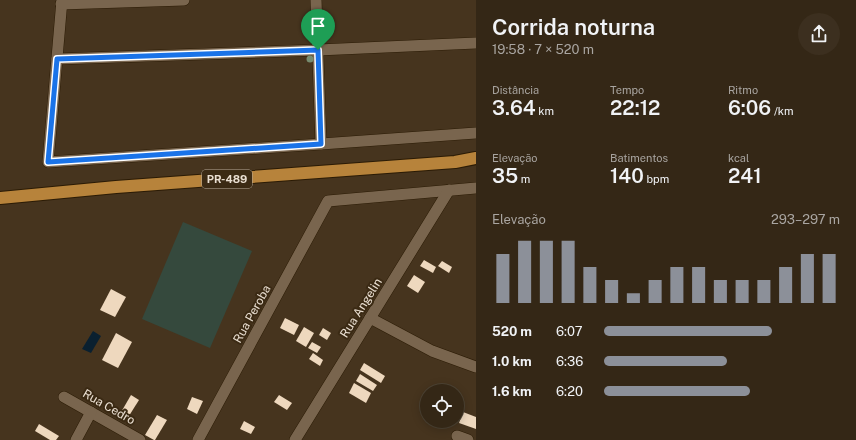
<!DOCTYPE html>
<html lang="pt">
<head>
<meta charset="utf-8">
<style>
  :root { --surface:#342716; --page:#3c2f1f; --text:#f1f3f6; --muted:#a9a5a1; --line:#4e4435; --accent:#8c9099 }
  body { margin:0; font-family:"Public Sans",sans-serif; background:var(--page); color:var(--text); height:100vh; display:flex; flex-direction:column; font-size:15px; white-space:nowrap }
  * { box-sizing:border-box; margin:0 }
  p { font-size:13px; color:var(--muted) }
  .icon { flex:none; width:22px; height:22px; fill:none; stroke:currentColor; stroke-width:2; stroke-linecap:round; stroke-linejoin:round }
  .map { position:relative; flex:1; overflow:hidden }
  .side { display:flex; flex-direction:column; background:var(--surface); width:380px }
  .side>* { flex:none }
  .fabs { position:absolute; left:420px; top:384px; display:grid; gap:8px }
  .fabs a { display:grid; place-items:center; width:44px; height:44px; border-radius:50%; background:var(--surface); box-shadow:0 2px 10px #0003,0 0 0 1px var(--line); font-size:20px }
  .pin { position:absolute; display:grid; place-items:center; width:34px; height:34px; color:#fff; margin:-41px -17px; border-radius:50% 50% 50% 0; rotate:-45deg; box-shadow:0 0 4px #0007 }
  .pin .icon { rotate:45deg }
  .round { display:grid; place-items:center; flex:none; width:42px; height:42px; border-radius:21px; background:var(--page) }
  .headline { display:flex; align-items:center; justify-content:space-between; height:68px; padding:0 16px }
  h1 { font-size:22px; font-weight:600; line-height:30px }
  .metrics { display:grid; grid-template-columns:repeat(3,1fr); gap:6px; height:68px; padding:4px 16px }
  .metrics div { display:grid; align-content:center }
  .metrics b { font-size:20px; font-weight:600 }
  .metrics small { font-size:11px; font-weight:400 }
  .metrics p { font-size:11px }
  .chart { height:112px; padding:8px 16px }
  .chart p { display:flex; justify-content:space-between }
  .chart svg { width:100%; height:72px; margin-top:4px; stroke:var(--accent); stroke-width:6 }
  ul { padding:0 16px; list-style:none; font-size:13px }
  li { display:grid; grid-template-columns:64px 48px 1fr; align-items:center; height:30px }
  li i { height:10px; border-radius:5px; background:var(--accent) }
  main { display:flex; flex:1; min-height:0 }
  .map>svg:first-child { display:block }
  .green { fill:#35493d }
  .water { fill:#0a2030 }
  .building { fill:#eed8be }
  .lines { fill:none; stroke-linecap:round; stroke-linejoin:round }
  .minor-casing { stroke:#2b1b05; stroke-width:12 }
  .major-casing { stroke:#2b1b05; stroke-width:14 }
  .minor { stroke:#79654e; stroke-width:11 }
  .major { stroke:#b7833b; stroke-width:12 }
  .tree { fill:#778c70 }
  .route-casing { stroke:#fff; stroke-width:8 }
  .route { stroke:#1a73e8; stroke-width:5 }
  .labels { text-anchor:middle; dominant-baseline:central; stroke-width:4; stroke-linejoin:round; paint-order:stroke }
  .shield { fill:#3b2a14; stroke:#b6a999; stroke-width:1 }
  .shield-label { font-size:11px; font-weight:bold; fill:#eadfd2 }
  .street-label { font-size:12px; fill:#eadfd2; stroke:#3b2a14 }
</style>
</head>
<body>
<main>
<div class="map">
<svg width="476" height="440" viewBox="0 0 476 440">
  <rect width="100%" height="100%" fill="#46341e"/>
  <polygon class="green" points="183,222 252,251 210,348 142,319"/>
  <polygon class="water" points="93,331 101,336 91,353 82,349"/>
  <g class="building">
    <polygon points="424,260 436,267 433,273 420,266"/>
    <polygon points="442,261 452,267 449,273 438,266"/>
    <polygon points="414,275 425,282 418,293 407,286"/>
    <polygon points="111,289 126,297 115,317 100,310"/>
    <polygon points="285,318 299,325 294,335 280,328"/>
    <polygon points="304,327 314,333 306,347 296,341"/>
    <polygon points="323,328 331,333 327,340 319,335"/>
    <polygon points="116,333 132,342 118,368 102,360"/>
    <polygon points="312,342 321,347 317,353 308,348"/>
    <polygon points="313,353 323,360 320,366 309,359"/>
    <polygon points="364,363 385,376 381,383 360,370"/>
    <polygon points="360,374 377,385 373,391 356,381"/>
    <polygon points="354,383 371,393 366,403 349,393"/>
    <polygon points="131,395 139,400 127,419 120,414"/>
    <polygon points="279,395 292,403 287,410 274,402"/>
    <polygon points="192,397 203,401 197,414 187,409"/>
    <polygon points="463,412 476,417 476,429 459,423"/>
    <polygon points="157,415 167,420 155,440 154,440 145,435"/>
    <polygon points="244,421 255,427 251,434 240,429"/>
    <polygon points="39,424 59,436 56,440 50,440 35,431"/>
  </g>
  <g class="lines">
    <defs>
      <g id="minor">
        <polyline points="62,0 48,162 321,144 476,133"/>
        <polyline points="316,0 321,144"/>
        <polyline points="61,4 184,0"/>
        <polyline points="57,59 318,50 476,43"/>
        <polyline points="370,318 432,351 476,367"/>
        <polyline points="64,397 140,440"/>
        <polyline points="457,436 468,440"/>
        <polyline points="76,440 91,412"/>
        <polyline points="198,440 328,201 476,188"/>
        <polyline points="295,440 449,190"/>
      </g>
      <polyline id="major" points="0,198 116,187 455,162 476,158"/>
    </defs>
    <use href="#minor" class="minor-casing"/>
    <use href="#major" class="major-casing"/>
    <use href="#minor" class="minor"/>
    <use href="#major" class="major"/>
  </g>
  <circle class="tree" cx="310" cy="59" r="3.5"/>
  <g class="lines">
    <defs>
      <polygon id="route" points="318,50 321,144 48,162 57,59"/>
    </defs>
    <use href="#route" class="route-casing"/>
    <use href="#route" class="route"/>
  </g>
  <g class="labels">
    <rect class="shield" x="202" y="170" width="50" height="18" rx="3"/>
    <g class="shield-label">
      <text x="227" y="179">PR-489</text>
    </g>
    <g class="street-label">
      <text transform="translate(361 308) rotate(-58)">Rua Angelin</text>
      <text transform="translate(252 314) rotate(-61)">Rua Peroba</text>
      <text transform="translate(109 407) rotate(30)">Rua Cedro</text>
    </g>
  </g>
</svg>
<div class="fabs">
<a><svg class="icon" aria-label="locate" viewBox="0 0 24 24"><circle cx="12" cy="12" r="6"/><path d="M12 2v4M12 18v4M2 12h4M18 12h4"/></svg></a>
</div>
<div class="pin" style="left:318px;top:50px;background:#1e9e55"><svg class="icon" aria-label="arrive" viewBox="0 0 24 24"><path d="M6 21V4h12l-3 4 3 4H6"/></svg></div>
</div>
<section class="side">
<div class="headline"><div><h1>Corrida noturna</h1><p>19:58 · 7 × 520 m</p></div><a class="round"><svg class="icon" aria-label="share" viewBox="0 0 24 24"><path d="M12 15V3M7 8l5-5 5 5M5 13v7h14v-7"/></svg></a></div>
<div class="metrics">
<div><p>Distância</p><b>3.64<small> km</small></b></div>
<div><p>Tempo</p><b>22:12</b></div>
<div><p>Ritmo</p><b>6:06<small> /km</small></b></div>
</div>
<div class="metrics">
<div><p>Elevação</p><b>35<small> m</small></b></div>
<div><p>Batimentos</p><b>140<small> bpm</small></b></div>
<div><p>kcal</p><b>241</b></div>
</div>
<div class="chart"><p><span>Elevação</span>293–297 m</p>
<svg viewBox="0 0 160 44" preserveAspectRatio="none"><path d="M5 44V14M15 44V6M25 44V6M35 44V6M45 44V22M55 44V30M65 44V38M75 44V30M85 44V22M95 44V22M105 44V30M115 44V30M125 44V30M135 44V22M145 44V14M155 44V14"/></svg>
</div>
<ul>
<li><b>520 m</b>6:07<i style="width:71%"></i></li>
<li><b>1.0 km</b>6:36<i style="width:52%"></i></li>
<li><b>1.6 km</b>6:20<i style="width:62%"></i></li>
</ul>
</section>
</main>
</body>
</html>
